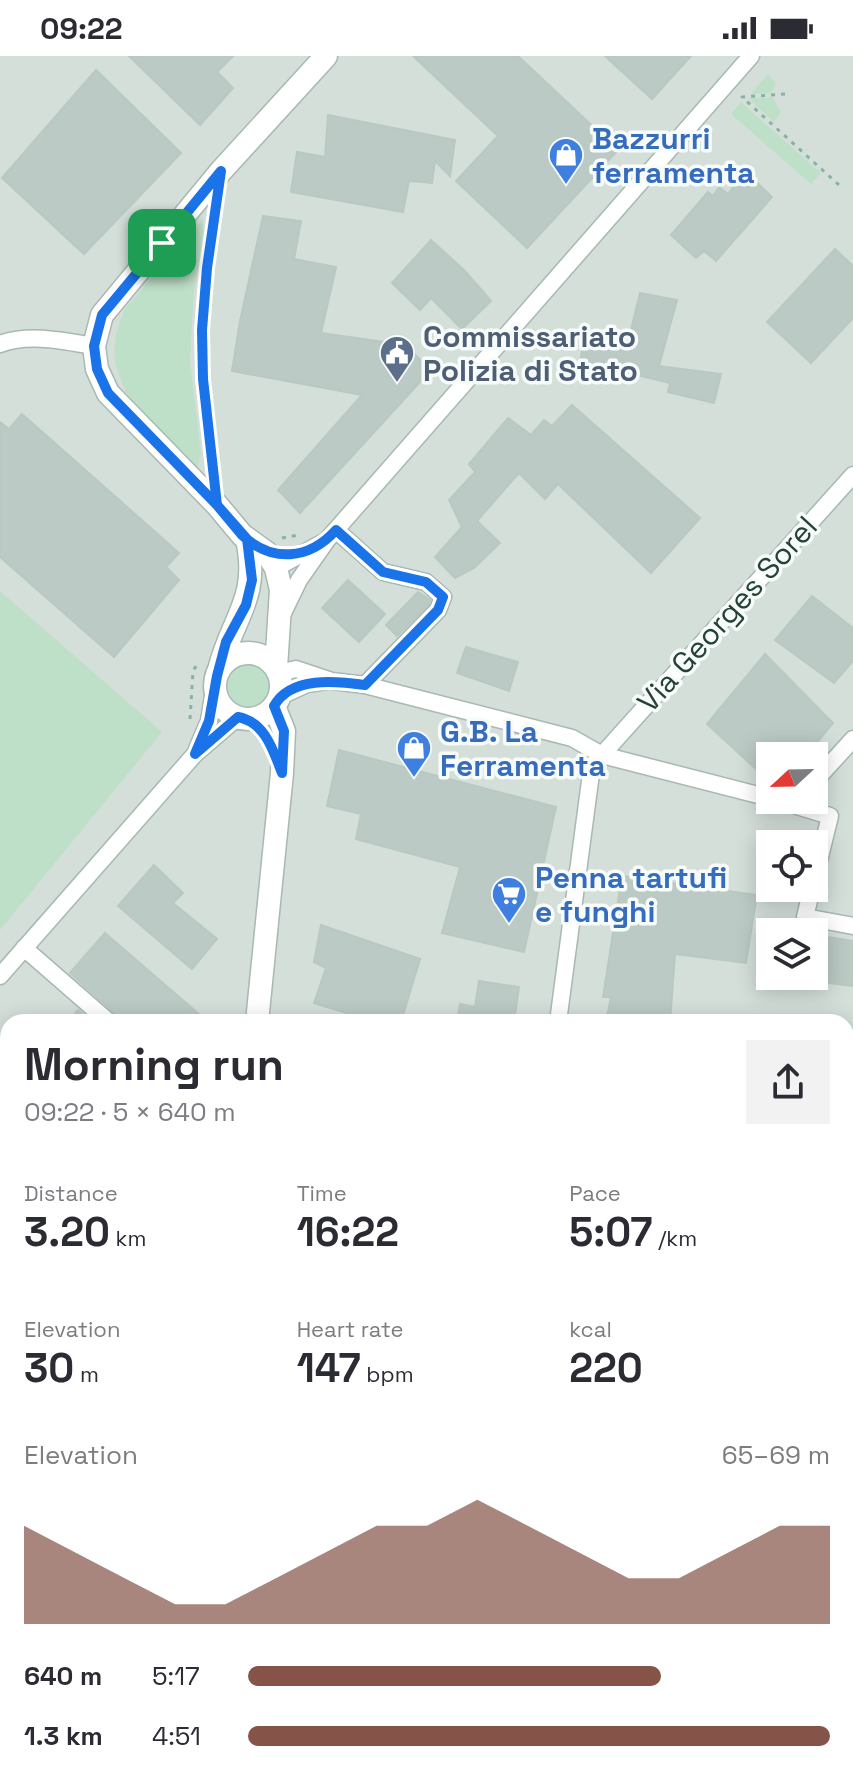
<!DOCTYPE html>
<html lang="en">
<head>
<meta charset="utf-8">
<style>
  :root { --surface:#fff; --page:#f2f2f3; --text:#2b2b33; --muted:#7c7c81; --accent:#855347 }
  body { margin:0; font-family:"Space Grotesk",sans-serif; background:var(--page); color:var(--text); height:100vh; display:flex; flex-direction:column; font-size:30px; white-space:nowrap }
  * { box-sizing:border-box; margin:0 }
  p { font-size:26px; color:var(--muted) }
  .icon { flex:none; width:44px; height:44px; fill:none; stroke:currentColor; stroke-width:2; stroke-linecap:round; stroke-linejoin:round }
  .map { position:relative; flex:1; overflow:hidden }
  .drawer { position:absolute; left:0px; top:958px; width:854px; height:768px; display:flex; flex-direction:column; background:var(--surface); border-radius:24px 24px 0 0; box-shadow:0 4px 20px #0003 }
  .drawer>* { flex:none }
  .needle { width:52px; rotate:248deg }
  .fabs { position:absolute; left:756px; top:686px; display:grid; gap:16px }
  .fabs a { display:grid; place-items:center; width:72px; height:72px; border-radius:0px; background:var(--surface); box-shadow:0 4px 20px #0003; font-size:40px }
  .pin { position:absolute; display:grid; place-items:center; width:68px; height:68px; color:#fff; margin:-34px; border-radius:16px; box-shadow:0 4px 12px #0006 }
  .round { display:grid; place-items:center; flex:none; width:84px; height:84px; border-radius:0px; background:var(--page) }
  .summary { display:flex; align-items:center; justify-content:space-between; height:136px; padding:0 24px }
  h1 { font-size:44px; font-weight:700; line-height:60px }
  .metrics { display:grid; grid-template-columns:repeat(3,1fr); gap:12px; height:136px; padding:8px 24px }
  .metrics div { display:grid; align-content:center }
  .metrics b { font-size:40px; font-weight:700 }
  .metrics small { font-size:22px; font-weight:400 }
  .metrics p { font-size:22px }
  .chart { height:224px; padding:16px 24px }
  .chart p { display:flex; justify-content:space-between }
  .chart svg { width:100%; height:144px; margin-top:8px; fill:var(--accent); opacity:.7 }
  ul { padding:0 24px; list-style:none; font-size:26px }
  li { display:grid; grid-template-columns:128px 96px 1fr; align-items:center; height:60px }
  li i { height:20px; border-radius:10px; background:var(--accent) }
  .status { display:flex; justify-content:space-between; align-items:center; height:56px; padding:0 40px; background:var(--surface); direction:ltr }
  .status svg { height:22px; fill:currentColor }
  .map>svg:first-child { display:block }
  .built { fill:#d4dfda; fill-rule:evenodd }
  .green { fill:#bfe0c8 }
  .building { fill:#bbcac4; stroke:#b8c9c2; stroke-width:2 }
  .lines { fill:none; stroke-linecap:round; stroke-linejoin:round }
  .service-casing { stroke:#a8b8b2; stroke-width:11 }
  .minor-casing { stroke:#a8b8b2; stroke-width:19 }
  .tertiary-casing { stroke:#a8b8b2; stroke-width:25 }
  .trunk-casing { stroke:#c2cac8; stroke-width:27 }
  .path { stroke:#86b3a5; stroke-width:3; stroke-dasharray:4 6; stroke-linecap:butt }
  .service { stroke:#fff; stroke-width:8 }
  .minor { stroke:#fff; stroke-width:16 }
  .tertiary { stroke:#fff; stroke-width:22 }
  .trunk { stroke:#4c8a7c; stroke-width:24 }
  .route-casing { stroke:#fff; stroke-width:16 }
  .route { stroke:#1a73e8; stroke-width:10 }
  .labels { text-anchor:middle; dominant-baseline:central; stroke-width:7; stroke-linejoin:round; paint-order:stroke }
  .shop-label { font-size:30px; font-weight:bold; fill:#366cbe; stroke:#f7fbf9; text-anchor:start }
  .service-label { font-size:30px; font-weight:bold; fill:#4e5e75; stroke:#f7fbf9; text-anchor:start }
  .street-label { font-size:30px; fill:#24423a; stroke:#f7fbf9 }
</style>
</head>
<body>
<div class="status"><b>09:22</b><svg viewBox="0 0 49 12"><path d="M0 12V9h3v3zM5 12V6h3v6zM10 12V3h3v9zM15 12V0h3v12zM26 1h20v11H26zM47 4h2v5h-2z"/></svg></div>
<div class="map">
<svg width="853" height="1726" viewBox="0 0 853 1726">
  <rect width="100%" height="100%" fill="#e6efeb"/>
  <g class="built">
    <path d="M0,0H853V1289L846,1298V966H8V1708L0,1706ZM770,700H814V744H770ZM770,788H814V832H770ZM770,876H814V920H770Z"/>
    <polygon points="49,1718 537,1718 531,1726 84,1726"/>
  </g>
  <g class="green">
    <polygon points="768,18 776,28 771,37 750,38"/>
    <polygon points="772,41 781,56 774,66 748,42"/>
    <polygon points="741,46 821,117 811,128 731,58"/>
    <polygon points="202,164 204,175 194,235 190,305 201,398 197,412 126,337 116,311 114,296 116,278 124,254"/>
    <polygon points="0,535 162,676 0,874"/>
    <circle cx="250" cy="630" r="22"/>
  </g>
  <g class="building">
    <polygon points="129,0 233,0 217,16 233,32 200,69"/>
    <polygon points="413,0 518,0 618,94 527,192 456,125 498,80"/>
    <polygon points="605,0 691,0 652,43"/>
    <polygon points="96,14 181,97 84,198 2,122"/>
    <polygon points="328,59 455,84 450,120 435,105 432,127 409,125 403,156 291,136 297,96 325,101"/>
    <polygon points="745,115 772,141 716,205 704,195 696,202 671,179 708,136 713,140 719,131 728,138"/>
    <polygon points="263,160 301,165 294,203 336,211 321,277 405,289 431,314 300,457 278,434 362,339 232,315 240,265"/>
    <polygon points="431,184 465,215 491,245 462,273 431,242 420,254 392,227"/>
    <polygon points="835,193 853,210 853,262 811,307 767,266"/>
    <polygon points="640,237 677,244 659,310 721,318 714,347 668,336 670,327 580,305 586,276 628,286"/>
    <polygon points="572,349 700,462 651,517 558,428 545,443 519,417 477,465 500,487 474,512 455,522 435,501 462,471 449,444 475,416 469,408 508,362 531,379 544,364 552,370"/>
    <polygon points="22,358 179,497 166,511 179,524 114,601 0,501 0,366 9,373"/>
    <polygon points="348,524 385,558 359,586 322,552"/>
    <polygon points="418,536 430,544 429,548 397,580 386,569"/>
    <polygon points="812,540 853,572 853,605 834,627 775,584"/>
    <polygon points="466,591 518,606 509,635 457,617"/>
    <polygon points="765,598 833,667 806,700 770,700 770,726 707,668"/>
    <polygon points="339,694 556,751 524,896 442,877 460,811 356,783 361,758 327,750"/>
    <polygon points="154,809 183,837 173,847 217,883 192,913 118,850"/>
    <polygon points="622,820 757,839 746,907 675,898 670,966 606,966 611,941 603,941"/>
    <polygon points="321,869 420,903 401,966 376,966 314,947 326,912 314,906"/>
    <polygon points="105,877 208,966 120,966 116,958 70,917"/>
    <polygon points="815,879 853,885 853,930 814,925"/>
    <polygon points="479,925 519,931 514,966 457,966 460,948 475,951"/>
    <polygon points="78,954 92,966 68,966"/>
  </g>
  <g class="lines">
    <defs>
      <path id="service" d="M216,440C208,385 201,330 202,275C203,225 211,176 219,128"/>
      <g id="minor">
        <path d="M0,288C29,277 64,285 94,290"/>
        <polyline points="336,474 383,516 426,526 443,541 438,554 365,629"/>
        <polyline points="276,512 322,487"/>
        <polyline points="282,559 299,524 327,484 751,0"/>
        <polyline points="279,617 296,613 332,625 365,629 572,682 602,699 770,742"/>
        <polyline points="279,641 307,628 326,625"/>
        <polyline points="197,693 209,665 215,627"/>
        <polyline points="814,726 853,683"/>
        <polyline points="777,744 830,760 814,825"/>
        <polyline points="812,832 805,861 853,870"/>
        <polyline points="24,892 109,966"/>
        <polyline points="0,920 195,698 238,661"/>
        <polyline points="558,966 592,710 853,419"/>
        <polyline points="0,1490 8,1495"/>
      </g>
      <g id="tertiary">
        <circle cx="248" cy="630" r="33"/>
        <polyline points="276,612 281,534 276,512 267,497 242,479 217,449 108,337 97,313 94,290 102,259 221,115 326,0"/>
        <path d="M219,614C232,561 260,544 247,483"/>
        <polyline points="257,966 282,717 284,675 274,650"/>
        <polyline points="144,1726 146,1718"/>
      </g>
      <g id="trunk">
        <polyline points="846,1337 853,1327"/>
        <polyline points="846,1375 853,1365"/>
        <polyline points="571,1726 576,1718"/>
        <polyline points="600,1726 605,1718"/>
      </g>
    </defs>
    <use href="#service" class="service-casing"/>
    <use href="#minor" class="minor-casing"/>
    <use href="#tertiary" class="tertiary-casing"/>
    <use href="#trunk" class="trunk-casing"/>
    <g class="path">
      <polyline points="785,38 742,41 839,129"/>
      <polyline points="282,482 298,479"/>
      <polyline points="190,663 193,615 199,605"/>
      <polyline points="846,1536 853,1538"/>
    </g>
    <use href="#service" class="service"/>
    <use href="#minor" class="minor"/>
    <use href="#tertiary" class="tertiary"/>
    <use href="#trunk" class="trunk"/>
  </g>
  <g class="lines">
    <defs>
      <path id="route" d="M162,187L102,259L94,290L97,313L108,337L217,449L247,483L252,524L246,549L226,586L217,620L209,665L195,698L238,661C265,666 273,694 282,717L284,675L274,650C291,620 336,625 365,629L438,554L443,541L426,526L383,516L336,474C309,504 272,507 242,479L217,449L203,323L202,274L207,212L221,115L162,187"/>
    </defs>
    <use href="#route" class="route-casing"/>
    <use href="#route" class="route"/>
  </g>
  <defs>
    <symbol id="shop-pin" viewBox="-11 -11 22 30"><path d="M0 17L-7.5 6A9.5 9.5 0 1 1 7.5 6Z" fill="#3f7fe0" stroke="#f7fbf9"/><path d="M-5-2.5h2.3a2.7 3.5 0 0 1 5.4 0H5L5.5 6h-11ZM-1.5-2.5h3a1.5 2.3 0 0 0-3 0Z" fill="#fff"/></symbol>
    <symbol id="civic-pin" viewBox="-11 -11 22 30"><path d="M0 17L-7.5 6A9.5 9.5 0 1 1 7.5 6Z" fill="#5c6f8a" stroke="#f7fbf9"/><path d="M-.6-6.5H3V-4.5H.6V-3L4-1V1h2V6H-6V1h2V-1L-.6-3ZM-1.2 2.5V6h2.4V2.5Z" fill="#fff"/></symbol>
    <symbol id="supermarket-pin" viewBox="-11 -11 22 30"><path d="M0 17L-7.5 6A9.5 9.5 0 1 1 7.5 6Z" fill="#3f7fe0" stroke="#f7fbf9"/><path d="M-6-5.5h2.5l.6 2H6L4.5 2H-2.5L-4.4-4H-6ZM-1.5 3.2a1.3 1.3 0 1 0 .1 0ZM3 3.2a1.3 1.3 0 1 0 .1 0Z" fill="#fff"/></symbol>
  </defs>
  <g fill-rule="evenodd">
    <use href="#shop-pin" x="546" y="79" width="40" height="54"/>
    <use href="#civic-pin" x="377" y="277" width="40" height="54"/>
    <use href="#shop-pin" x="394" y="672" width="40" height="54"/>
    <use href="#supermarket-pin" x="489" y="818" width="40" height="54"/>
  </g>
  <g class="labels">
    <g class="shop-label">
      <text x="592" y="82">Bazzurri<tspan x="592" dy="34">ferramenta</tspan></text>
      <text x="440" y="675">G.B. La<tspan x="440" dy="34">Ferramenta</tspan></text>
      <text x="535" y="821">Penna tartufi<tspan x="535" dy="34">e funghi</tspan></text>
    </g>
    <g class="service-label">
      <text x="423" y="280">Commissariato<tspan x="423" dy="34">Polizia di Stato</tspan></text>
    </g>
    <g class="street-label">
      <text transform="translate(727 558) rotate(-48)">Via Georges Sorel</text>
    </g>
  </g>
</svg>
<div class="fabs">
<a><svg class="needle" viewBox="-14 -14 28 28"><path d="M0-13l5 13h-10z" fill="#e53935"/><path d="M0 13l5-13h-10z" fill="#7c7c81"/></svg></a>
<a><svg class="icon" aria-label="locate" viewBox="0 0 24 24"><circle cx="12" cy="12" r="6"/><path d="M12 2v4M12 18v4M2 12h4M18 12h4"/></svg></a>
<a><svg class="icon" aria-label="layers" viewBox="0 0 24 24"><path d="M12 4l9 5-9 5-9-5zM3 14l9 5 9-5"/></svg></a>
</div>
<div class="pin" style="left:162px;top:187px;background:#1e9e55"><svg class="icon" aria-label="arrive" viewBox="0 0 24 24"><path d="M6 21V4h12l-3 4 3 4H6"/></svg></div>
<section class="drawer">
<div class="summary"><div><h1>Morning run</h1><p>09:22 · 5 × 640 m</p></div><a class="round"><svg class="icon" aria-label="share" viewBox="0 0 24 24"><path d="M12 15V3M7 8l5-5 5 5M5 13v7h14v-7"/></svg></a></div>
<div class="metrics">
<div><p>Distance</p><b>3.20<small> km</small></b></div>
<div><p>Time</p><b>16:22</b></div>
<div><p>Pace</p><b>5:07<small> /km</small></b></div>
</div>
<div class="metrics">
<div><p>Elevation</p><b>30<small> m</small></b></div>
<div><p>Heart rate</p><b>147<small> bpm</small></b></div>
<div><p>kcal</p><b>220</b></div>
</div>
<div class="chart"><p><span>Elevation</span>65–69 m</p>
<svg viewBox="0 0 160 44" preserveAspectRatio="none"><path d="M0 44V14L10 22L20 30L30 38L40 38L50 30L60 22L70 14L80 14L90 6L100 14L110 22L120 30L130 30L140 22L150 14L160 14V44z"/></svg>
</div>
<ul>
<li><b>640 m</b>5:17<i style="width:71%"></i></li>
<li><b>1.3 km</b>4:51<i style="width:100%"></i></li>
</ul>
</section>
</div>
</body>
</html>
